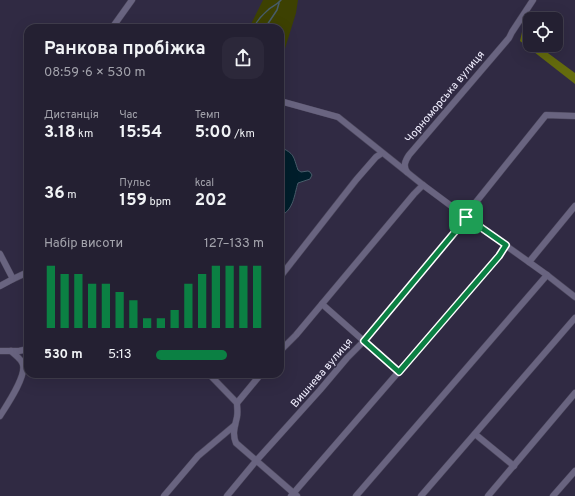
<!DOCTYPE html>
<html lang="uk">
<head>
<meta charset="utf-8">
<style>
  :root { --surface:#242032; --page:#2c283a; --text:#f1f3f6; --muted:#a3a3ac; --line:#413e4d; --accent:#0b8043 }
  body { margin:0; font-family:Overpass,sans-serif; background:var(--page); color:var(--text); height:100vh; display:flex; flex-direction:column; font-size:15px; white-space:nowrap }
  * { box-sizing:border-box; margin:0 }
  p { font-size:13px; color:var(--muted) }
  .icon { flex:none; width:22px; height:22px; fill:none; stroke:currentColor; stroke-width:2; stroke-linecap:round; stroke-linejoin:round }
  .map { position:relative; flex:1; overflow:hidden }
  .panel { position:absolute; left:24px; top:24px; width:260px; height:354px; display:flex; flex-direction:column; background:var(--surface); border-radius:12px; box-shadow:0 4px 16px #0002,0 0 0 1px var(--line) }
  .panel>* { flex:none }
  .tools { position:absolute; left:523px; top:12px; display:grid; gap:8px }
  .tools a { display:grid; place-items:center; width:40px; height:40px; border-radius:8px; background:var(--surface); box-shadow:0 4px 16px #0002,0 0 0 1px var(--line); font-size:20px }
  .pin { position:absolute; display:grid; place-items:center; width:34px; height:34px; color:#fff; margin:-17px; border-radius:8px; box-shadow:0 2px 6px #0006 }
  .round { display:grid; place-items:center; flex:none; width:42px; height:42px; border-radius:12px; background:var(--page) }
  .summary { display:flex; align-items:center; justify-content:space-between; height:68px; padding:0 20px }
  h1 { font-size:18px; font-weight:700; line-height:30px }
  .stats { display:grid; grid-template-columns:repeat(3,1fr); gap:6px; height:68px; padding:4px 20px }
  .stats div { display:grid; align-content:center }
  .stats b { font-size:17px; font-weight:700 }
  .stats small { font-size:11px; font-weight:400 }
  .stats p { font-size:11px }
  .chart { height:112px; padding:8px 20px }
  .chart p { display:flex; justify-content:space-between }
  .chart svg { width:100%; height:72px; margin-top:4px; stroke:var(--accent); stroke-width:6 }
  ul { padding:0 20px; list-style:none; font-size:13px }
  li { display:grid; grid-template-columns:64px 48px 1fr; align-items:center; height:30px }
  li i { height:10px; border-radius:5px; background:var(--accent) }
  .map>svg:first-child { display:block }
  .green { fill:#3d4102 }
  .forest { fill:#646b0d }
  .water { fill:#001e2b; stroke:#485c6a }
  .lines { fill:none; stroke-linecap:round; stroke-linejoin:round }
  .stream { stroke:#485c6a; stroke-width:1.5 }
  .minor-casing { stroke:#4c475c; stroke-width:7 }
  .minor { stroke:#696480; stroke-width:6 }
  .route-casing { stroke:#fff; stroke-width:8 }
  .route { stroke:#0b8043; stroke-width:5 }
  .labels { text-anchor:middle; dominant-baseline:central; stroke-width:3; stroke-linejoin:round; paint-order:stroke }
  .street-label { font-size:11px; fill:#f0eefe; stroke:#302a43 }
</style>
</head>
<body>
<div class="map">
<svg width="575" height="496" viewBox="0 0 575 496">
  <rect width="100%" height="100%" fill="#302a43"/>
  <polygon class="green" points="263,0 298,0 296,13 283,55 280,60 280,28 249,28"/>
  <polygon class="forest" points="522,32 530,40 530,45 537,45 575,73 575,84 520,41"/>
  <path class="water" d="M280,147C295,154 293,156 298,170L301,172L308,171L310,172L312,175L310,179L298,183C294,195 294,210 280,216Z"/>
  <g class="lines">
    <g class="stream">
      <path d="M253,28C257,21 262,15 268,10C272,6 277,5 281,0"/>
      <polyline points="265,28 277,10 279,3"/>
    </g>
    <defs>
      <g id="minor">
        <polyline points="112,28 132,0"/>
        <polyline points="280,101 338,117 423,185 466,217 547,275 575,297"/>
        <path d="M407,172C403,166 405,161 409,155L509,38L512,32L533,0"/>
        <polyline points="0,254 13,279"/>
        <polyline points="529,262 575,206"/>
        <polyline points="280,277 356,180 376,157 382,153"/>
        <polyline points="0,286 13,279 28,272"/>
        <polyline points="322,304 399,372"/>
        <polyline points="0,351 19,351 28,349"/>
        <polyline points="280,351 296,335 414,194 423,185"/>
        <path d="M209,374L237,403C237,407 238,412 237,417C235,426 232,434 236,443L297,496"/>
        <polyline points="237,403 261,374"/>
        <path d="M0,416C7,405 26,377 23,365C22,359 15,355 11,351"/>
        <polyline points="475,434 514,466"/>
        <polyline points="164,496 198,456 235,425"/>
        <polyline points="227,496 256,461 320,390 347,358 364,341 464,221 468,212 546,115 575,116"/>
        <polyline points="291,496 499,256 506,245"/>
        <polyline points="356,496 547,275"/>
        <polyline points="421,496 575,318"/>
        <polyline points="488,496 575,393"/>
        <polyline points="553,496 575,471"/>
      </g>
    </defs>
    <use href="#minor" class="minor-casing"/>
    <use href="#minor" class="minor"/>
  </g>
  <g class="lines">
    <defs>
      <polygon id="route" points="466,217 506,245 499,256 399,372 364,341 464,221"/>
    </defs>
    <use href="#route" class="route-casing"/>
    <use href="#route" class="route"/>
  </g>
  <g class="labels">
    <g class="street-label">
      <text transform="translate(445 97) rotate(-50)">Чорноморська вулиця</text>
      <text transform="translate(322 373) rotate(-49)">Вишнева вулиця</text>
    </g>
  </g>
</svg>
<div class="tools">
<a><svg class="icon" aria-label="locate" viewBox="0 0 24 24"><circle cx="12" cy="12" r="6"/><path d="M12 2v4M12 18v4M2 12h4M18 12h4"/></svg></a>
</div>
<div class="pin" style="left:466px;top:217px;background:#1e9e55"><svg class="icon" aria-label="arrive" viewBox="0 0 24 24"><path d="M6 21V4h12l-3 4 3 4H6"/></svg></div>
<section class="panel">
<div class="summary"><div><h1>Ранкова пробіжка</h1><p>08:59 · 6 × 530 m</p></div><a class="round"><svg class="icon" aria-label="share" viewBox="0 0 24 24"><path d="M12 15V3M7 8l5-5 5 5M5 13v7h14v-7"/></svg></a></div>
<div class="stats">
<div><p>Дистанція</p><b>3.18<small> km</small></b></div>
<div><p>Час</p><b>15:54</b></div>
<div><p>Темп</p><b>5:00<small> /km</small></b></div>
</div>
<div class="stats">
<div><b>36<small> m</small></b></div>
<div><p>Пульс</p><b>159<small> bpm</small></b></div>
<div><p>kcal</p><b>202</b></div>
</div>
<div class="chart"><p><span>Набір висоти</span>127–133 m</p>
<svg viewBox="0 0 160 44" preserveAspectRatio="none"><path d="M5 44V6M15 44V11M25 44V11M35 44V17M45 44V17M55 44V22M65 44V27M75 44V38M85 44V38M95 44V33M105 44V17M115 44V11M125 44V6M135 44V6M145 44V6M155 44V6"/></svg>
</div>
<ul>
<li><b>530 m</b>5:13<i style="width:66%"></i></li>
</ul>
</section>
</div>
</body>
</html>
